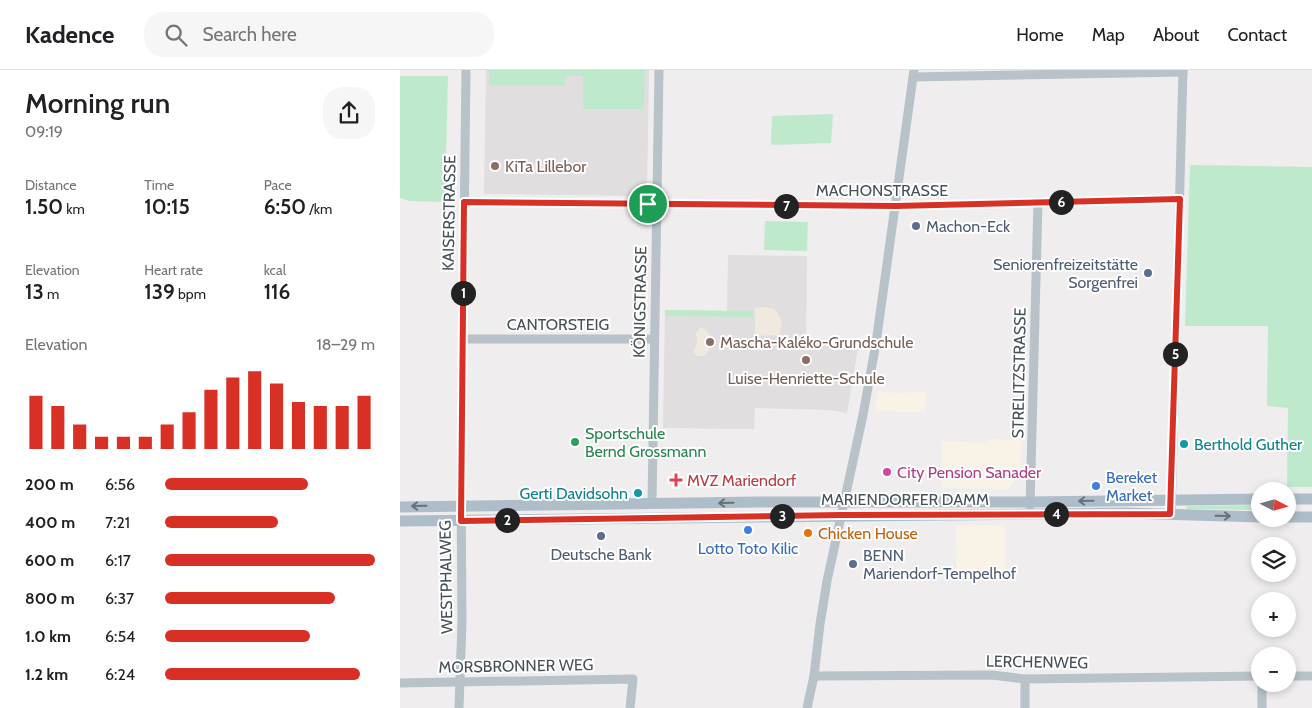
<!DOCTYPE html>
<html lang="en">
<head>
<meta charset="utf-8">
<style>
  :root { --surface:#fff; --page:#f6f6f6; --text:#202124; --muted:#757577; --line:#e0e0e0; --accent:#d93025 }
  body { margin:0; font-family:Cabin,sans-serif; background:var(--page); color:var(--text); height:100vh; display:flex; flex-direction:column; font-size:19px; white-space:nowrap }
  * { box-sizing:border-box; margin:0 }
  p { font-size:16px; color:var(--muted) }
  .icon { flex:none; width:28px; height:28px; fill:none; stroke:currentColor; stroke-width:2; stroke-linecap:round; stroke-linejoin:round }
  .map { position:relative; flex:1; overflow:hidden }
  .details { display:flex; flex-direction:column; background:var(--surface); width:400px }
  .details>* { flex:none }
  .needle { width:32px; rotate:96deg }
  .tools { position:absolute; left:851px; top:412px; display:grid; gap:10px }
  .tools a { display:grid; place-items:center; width:45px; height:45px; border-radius:50%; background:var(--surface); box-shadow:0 2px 8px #0003; font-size:25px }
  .pin { position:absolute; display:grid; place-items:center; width:42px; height:42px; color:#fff; margin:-21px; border:2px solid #fff; border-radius:50%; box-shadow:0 1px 5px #0007 }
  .km { position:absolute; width:25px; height:25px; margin:-12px; border-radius:50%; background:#222; color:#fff; font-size:14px; line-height:25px; text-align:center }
  .round { display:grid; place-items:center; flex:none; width:52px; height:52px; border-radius:20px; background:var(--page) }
  .headline { display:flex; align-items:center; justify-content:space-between; height:85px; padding:0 25px }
  h1 { font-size:28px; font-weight:600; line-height:38px }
  .stats { display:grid; grid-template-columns:repeat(3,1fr); gap:8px; height:85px; padding:5px 25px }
  .stats div { display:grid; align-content:center }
  .stats b { font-size:21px; font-weight:600 }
  .stats small { font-size:14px; font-weight:400 }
  .stats p { font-size:14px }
  .chart { height:140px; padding:10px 25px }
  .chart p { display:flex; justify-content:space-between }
  .chart svg { width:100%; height:90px; margin-top:5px; stroke:var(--accent); stroke-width:6 }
  ul { padding:0 25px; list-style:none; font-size:16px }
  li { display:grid; grid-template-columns:80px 60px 1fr; align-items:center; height:38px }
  li i { height:12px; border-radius:6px; background:var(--accent) }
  header { display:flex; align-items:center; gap:30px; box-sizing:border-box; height:70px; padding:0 25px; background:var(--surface); border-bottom:1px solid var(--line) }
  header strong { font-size:24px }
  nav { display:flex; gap:28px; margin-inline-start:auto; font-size:18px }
  .search { width:350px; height:45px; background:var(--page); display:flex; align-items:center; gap:12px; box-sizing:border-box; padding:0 18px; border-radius:20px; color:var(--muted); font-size:19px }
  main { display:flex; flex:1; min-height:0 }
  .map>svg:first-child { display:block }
  .commercial { fill:#f9f3e7 }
  .education { fill:#e0dede }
  .green { fill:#bfe9cd }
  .sand { fill:#efe9df }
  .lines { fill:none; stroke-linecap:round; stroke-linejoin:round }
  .minor { stroke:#b9c2c8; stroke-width:9 }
  .major { stroke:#afbdc9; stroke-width:11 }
  .oneway { stroke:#66717a }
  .route-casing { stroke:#fff; stroke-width:10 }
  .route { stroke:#d93025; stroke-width:6 }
  .education-dot { fill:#8d6e63; stroke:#fff; stroke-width:2 }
  .service-dot { fill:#5c6f8a; stroke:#fff; stroke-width:2 }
  .leisure-dot { fill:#2e9e5b; stroke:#fff; stroke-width:2 }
  .culture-dot { fill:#0f9aa8; stroke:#fff; stroke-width:2 }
  .hotel-dot { fill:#d1479c; stroke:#fff; stroke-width:2 }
  .health-dot { fill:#e0444e; stroke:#fff; stroke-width:2 }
  .shop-dot { fill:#3f7fe0; stroke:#fff; stroke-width:2 }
  .food-dot { fill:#e8710a; stroke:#fff; stroke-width:2 }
  .labels { text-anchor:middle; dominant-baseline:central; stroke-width:4; stroke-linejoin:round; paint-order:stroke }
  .education-label { font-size:16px; fill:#785e54; stroke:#fff; text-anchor:start }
  .street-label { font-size:16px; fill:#475158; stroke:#fff }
  .service-label { font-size:16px; fill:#4e5e75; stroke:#fff; text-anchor:start }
  .leisure-label { font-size:16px; fill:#27864d; stroke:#fff; text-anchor:start }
  .culture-label { font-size:16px; fill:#0d838f; stroke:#fff; text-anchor:start }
  .hotel-label { font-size:16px; fill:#b23c85; stroke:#fff; text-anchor:start }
  .shop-label { font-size:16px; fill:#366cbe; stroke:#fff; text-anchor:start }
  .health-label { font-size:16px; fill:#be3a42; stroke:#fff; text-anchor:start }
  .food-label { font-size:16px; fill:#c56008; stroke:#fff; text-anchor:start }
</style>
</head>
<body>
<header>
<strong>Kadence</strong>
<div class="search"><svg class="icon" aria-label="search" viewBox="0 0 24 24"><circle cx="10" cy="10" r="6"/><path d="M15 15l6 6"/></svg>Search here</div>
<nav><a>Home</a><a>Map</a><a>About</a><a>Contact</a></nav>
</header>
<main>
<section class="details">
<div class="headline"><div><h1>Morning run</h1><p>09:19</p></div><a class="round"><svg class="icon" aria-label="share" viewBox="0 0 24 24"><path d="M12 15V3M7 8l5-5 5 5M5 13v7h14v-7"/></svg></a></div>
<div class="stats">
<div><p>Distance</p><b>1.50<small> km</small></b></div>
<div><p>Time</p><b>10:15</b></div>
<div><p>Pace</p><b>6:50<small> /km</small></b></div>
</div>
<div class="stats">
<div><p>Elevation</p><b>13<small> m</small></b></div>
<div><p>Heart rate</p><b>139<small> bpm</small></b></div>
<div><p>kcal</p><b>116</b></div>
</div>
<div class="chart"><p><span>Elevation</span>18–29 m</p>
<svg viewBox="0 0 160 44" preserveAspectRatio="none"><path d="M5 44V18M15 44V23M25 44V32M35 44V38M45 44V38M55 44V38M65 44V32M75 44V26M85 44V15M95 44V9M105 44V6M115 44V12M125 44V21M135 44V23M145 44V23M155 44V18"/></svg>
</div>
<ul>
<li><b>200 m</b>6:56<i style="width:68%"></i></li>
<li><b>400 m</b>7:21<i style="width:54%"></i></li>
<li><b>600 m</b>6:17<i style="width:100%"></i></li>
<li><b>800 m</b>6:37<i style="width:81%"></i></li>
<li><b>1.0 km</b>6:54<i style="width:69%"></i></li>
<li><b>1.2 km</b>6:24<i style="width:93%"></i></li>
</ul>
</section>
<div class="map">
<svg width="912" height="638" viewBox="0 0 912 638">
  <rect width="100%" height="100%" fill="#efeded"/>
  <g class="commercial">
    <polygon points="479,321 496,323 526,322 525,342 475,341"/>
    <polygon points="588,369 621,370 620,406 607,419 542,418 542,371 587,373"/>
    <polygon points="605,455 606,501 557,503 556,456"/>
  </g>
  <g class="education">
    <polygon points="86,0 249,0 247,119 240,126 84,124"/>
    <polygon points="328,185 407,186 406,272 459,273 447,343 430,340 355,338 354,359 263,358 265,240 327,241"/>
  </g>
  <g class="green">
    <polygon points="89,0 245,0 244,39 183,39 183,6 165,6 165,16 89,15"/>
    <polygon points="0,6 48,6 45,132 9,131 0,128"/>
    <polygon points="433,44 431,73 373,75 371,73 372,46"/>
    <polygon points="790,95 912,97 912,417 887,417 888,338 867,336 868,256 785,256"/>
    <polygon points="365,151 408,152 407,181 364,180"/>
    <polygon points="265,240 353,241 353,247 265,246"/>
    <polygon points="860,435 860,440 787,439 786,436"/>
  </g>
  <g class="sand">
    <path d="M355,237C373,238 375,235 382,253L379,265L355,266Z"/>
    <path d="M300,258H303C314,264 313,279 304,286H297L293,282L297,273L296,263Z"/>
  </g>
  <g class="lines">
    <g class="minor">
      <polyline points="513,7 783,2"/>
      <polyline points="64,132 496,136 780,129"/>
      <polyline points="63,269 254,269"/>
      <polyline points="252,434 259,0"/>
      <polyline points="630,436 638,132"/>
      <polyline points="771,445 783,0"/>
      <polyline points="414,606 592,605 625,609 860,606"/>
      <polyline points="888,606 912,606"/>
      <polyline points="0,613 233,609 230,638"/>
      <polyline points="862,614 862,638"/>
      <polyline points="59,638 62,552 61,416 66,0"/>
      <polyline points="407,638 414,606 420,554 427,511 463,345 476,273 514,0"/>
      <polyline points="625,638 625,609"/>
    </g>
    <g class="major">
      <polyline points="888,429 912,429"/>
      <polyline points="0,437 360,432 631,432 860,429"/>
      <polyline points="888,447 912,447"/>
      <polyline points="0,451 725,443 860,447"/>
    </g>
  </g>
  <defs><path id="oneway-shaft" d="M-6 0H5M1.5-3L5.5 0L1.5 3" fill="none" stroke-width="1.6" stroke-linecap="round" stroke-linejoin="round" transform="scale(1.25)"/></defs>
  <g class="oneway">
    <use href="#oneway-shaft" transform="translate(686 431) rotate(179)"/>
    <use href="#oneway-shaft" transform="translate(326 433) rotate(179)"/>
    <use href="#oneway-shaft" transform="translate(19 436) rotate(179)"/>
    <use href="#oneway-shaft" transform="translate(823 446) rotate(1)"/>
  </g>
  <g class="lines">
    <defs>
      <polygon id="route" points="780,129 770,444 441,445 61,451 64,132 496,136"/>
    </defs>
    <use href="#route" class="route-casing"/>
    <use href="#route" class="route"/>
  </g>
  <g class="education-dot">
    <circle cx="95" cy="96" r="5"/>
    <circle cx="310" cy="272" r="5"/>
    <circle cx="406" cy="290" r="5"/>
  </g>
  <g class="service-dot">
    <circle cx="516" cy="156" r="5"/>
    <circle cx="748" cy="203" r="5"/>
    <circle cx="201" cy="466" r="5"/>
    <circle cx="453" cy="494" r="5"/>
  </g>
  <circle class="leisure-dot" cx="175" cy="372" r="5"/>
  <g class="culture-dot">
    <circle cx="784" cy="374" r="5"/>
    <circle cx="238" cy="423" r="5"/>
  </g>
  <circle class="hotel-dot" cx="487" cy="402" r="5"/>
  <path class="health-dot" d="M273.5 402.5h5v5h5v5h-5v5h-5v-5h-5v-5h5z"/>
  <g class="shop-dot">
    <circle cx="696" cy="416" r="5"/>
    <circle cx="348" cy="460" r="5"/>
  </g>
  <circle class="food-dot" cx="408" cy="463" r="5"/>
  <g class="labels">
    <g class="education-label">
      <text x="105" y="96">KiTa Lillebor</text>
      <text x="320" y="272">Mascha-Kaléko-Grundschule</text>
      <text x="406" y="308" text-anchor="middle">Luise-Henriette-Schule</text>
    </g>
    <g class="street-label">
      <text x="482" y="120">MACHONSTRASSE</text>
      <text transform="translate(49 143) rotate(-89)">KAISERSTRASSE</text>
      <text transform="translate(240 232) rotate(-89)">KÖNIGSTRASSE</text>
      <text x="158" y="254">CANTORSTEIG</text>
      <text transform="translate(619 303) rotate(-89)">STRELITZSTRASSE</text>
      <text x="505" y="429">MARIENDORFER DAMM</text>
      <text transform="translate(46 507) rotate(-91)">WESTPHALWEG</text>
      <text transform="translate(637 592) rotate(1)">LERCHENWEG</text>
      <text transform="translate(116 596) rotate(-1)">MORSBRONNER WEG</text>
    </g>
    <g class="service-label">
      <text x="526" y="156">Machon-Eck</text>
      <text x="738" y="194" text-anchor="end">Seniorenfreizeitstätte<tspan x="738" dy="18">Sorgenfrei</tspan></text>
      <text x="201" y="484" text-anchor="middle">Deutsche Bank</text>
      <text x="463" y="485">BENN<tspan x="463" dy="18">Mariendorf-Tempelhof</tspan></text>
    </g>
    <g class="leisure-label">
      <text x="185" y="363">Sportschule<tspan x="185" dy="18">Bernd Grossmann</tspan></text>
    </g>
    <g class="culture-label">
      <text x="794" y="374">Berthold Guther</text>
      <text x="228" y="423" text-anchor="end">Gerti Davidsohn</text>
    </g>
    <g class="hotel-label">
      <text x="497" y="402">City Pension Sanader</text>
    </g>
    <g class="shop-label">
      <text x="706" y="407">Bereket<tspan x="706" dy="18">Market</tspan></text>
      <text x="348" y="478" text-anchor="middle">Lotto Toto Kilic</text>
    </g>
    <g class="health-label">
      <text x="287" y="410">MVZ Mariendorf</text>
    </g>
    <g class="food-label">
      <text x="418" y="463">Chicken House</text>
    </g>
  </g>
</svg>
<div class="tools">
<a><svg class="needle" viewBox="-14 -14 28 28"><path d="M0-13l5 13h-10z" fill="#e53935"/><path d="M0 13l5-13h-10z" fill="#757577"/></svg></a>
<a><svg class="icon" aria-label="layers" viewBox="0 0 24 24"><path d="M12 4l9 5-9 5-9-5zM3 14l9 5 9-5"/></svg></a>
<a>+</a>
<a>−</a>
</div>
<div class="pin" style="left:248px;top:134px;background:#1e9e55"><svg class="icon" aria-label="arrive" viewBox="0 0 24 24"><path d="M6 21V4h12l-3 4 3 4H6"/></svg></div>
<b class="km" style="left:63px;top:223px">1</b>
<b class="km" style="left:107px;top:450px">2</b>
<b class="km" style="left:382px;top:446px">3</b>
<b class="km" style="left:656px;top:444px">4</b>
<b class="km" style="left:775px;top:284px">5</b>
<b class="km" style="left:661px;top:132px">6</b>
<b class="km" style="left:386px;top:136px">7</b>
</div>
</main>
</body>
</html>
